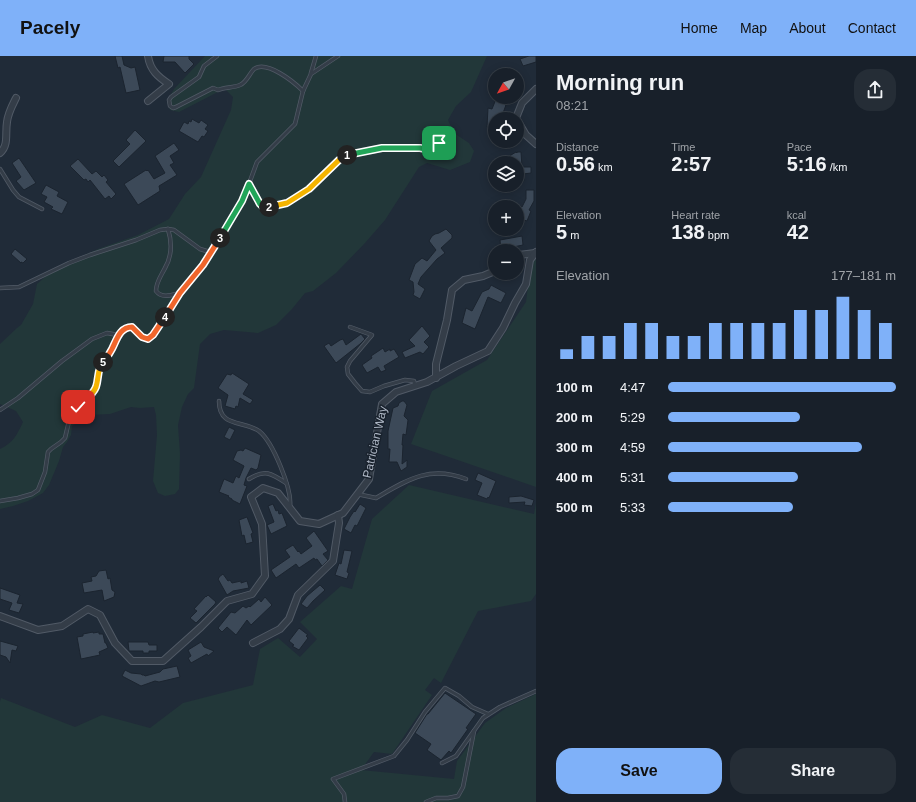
<!DOCTYPE html>
<html lang="en">
<head>
<meta charset="utf-8">
<style>
  :root { --surface:#18202a; --page:#252d36; --text:#f1f3f6; --muted:#9fa3a8; --line:#363e47; --accent:#7fb1f9 }
  body { margin:0; font-family:Arial,sans-serif; background:var(--page); color:var(--text); height:100vh; display:flex; flex-direction:column; font-size:15px; white-space:nowrap }
  * { box-sizing:border-box; margin:0 }
  p { font-size:13px; color:var(--muted) }
  .icon { flex:none; width:22px; height:22px; fill:none; stroke:currentColor; stroke-width:2; stroke-linecap:round; stroke-linejoin:round }
  .map { position:relative; flex:1; overflow:hidden }
  .details { display:flex; flex-direction:column; background:var(--surface); width:380px }
  .details>* { flex:none }
  .needle { width:26px; rotate:230deg }
  .fabs { position:absolute; left:488px; top:12px; display:grid; gap:8px }
  .fabs a { display:grid; place-items:center; width:36px; height:36px; border-radius:50%; background:var(--surface); box-shadow:0 2px 10px #0003,0 0 0 1px var(--line); font-size:20px }
  .pin { position:absolute; display:grid; place-items:center; width:34px; height:34px; color:#fff; margin:-17px; border-radius:8px; box-shadow:0 2px 6px #0006 }
  .km { position:absolute; width:20px; height:20px; margin:-10px; border-radius:50%; background:#222; color:#fff; font-size:11px; line-height:20px; text-align:center }
  .round { display:grid; place-items:center; flex:none; width:42px; height:42px; border-radius:16px; background:var(--page) }
  .overview { display:flex; align-items:center; justify-content:space-between; height:68px; padding:0 20px }
  h1 { font-size:22px; font-weight:800; line-height:30px }
  .stats { display:grid; grid-template-columns:repeat(3,1fr); gap:6px; height:68px; padding:4px 20px }
  .stats div { display:grid; align-content:center }
  .stats b { font-size:20px; font-weight:800 }
  .stats small { font-size:11px; font-weight:400 }
  .stats p { font-size:11px }
  .chart { height:112px; padding:8px 20px }
  .chart p { display:flex; justify-content:space-between }
  .chart svg { width:100%; height:72px; margin-top:4px; stroke:var(--accent); stroke-width:6 }
  .cta { display:flex; gap:8px; margin-top:auto; padding:8px 20px }
  .cta a { flex:1; height:46px; border-radius:16px; background:var(--accent); color:#111; font-size:16px; font-weight:800; line-height:46px; text-align:center }
  .cta a+a { background:var(--page); color:var(--text) }
  ul { padding:0 20px; list-style:none; font-size:13px }
  li { display:grid; grid-template-columns:64px 48px 1fr; align-items:center; height:30px }
  li i { height:10px; border-radius:5px; background:var(--accent) }
  header { display:flex; align-items:center; gap:24px; box-sizing:border-box; height:56px; padding:0 20px; background:var(--accent); color:#111 }
  header strong { font-size:19px }
  nav { display:flex; gap:22px; margin-inline-start:auto; font-size:14px }
  main { display:flex; flex:1; min-height:0 }
  .map>svg:first-child { display:block }
  .green { fill:#223739 }
  .building { fill:#3c4958; stroke:#1b242f }
  .lines { fill:none; stroke-linecap:round; stroke-linejoin:round }
  .service-casing { stroke:#515a66; stroke-width:4.5 }
  .minor-casing { stroke:#515a66; stroke-width:8 }
  .service { stroke:#343d48; stroke-width:3 }
  .minor { stroke:#343d48; stroke-width:6 }
  .split-1-casing { stroke:#fff; stroke-width:8 }
  .split-2-casing { stroke:#fff; stroke-width:8 }
  .split-3-casing { stroke:#fff; stroke-width:8 }
  .split-4-casing { stroke:#fff; stroke-width:8 }
  .split-5-casing { stroke:#fff; stroke-width:8 }
  .split-6-casing { stroke:#fff; stroke-width:8 }
  .split-1 { stroke:#22a559; stroke-width:5 }
  .split-2 { stroke:#f5b400; stroke-width:5 }
  .split-3 { stroke:#22a559; stroke-width:5 }
  .split-4 { stroke:#f0652b; stroke-width:5 }
  .split-5 { stroke:#f0652b; stroke-width:5 }
  .split-6 { stroke:#f5b400; stroke-width:5 }
  .labels { text-anchor:middle; dominant-baseline:central; stroke-width:3; stroke-linejoin:round; paint-order:stroke }
  .street-label { font-size:12px; fill:#aeb7c5; stroke:#19222d }
</style>
</head>
<body>
<header>
<strong>Pacely</strong>
<nav><a>Home</a><a>Map</a><a>About</a><a>Contact</a></nav>
</header>
<main>
<div class="map">
<svg width="536" height="746" viewBox="0 0 536 746">
  <rect width="100%" height="100%" fill="#202b38"/>
  <g class="green">
    <path d="M205,0H487L471,36L456,50L448,64L454,77L469,87L474,95L470,106L450,114L427,107L419,111L385,164L365,187L336,217L313,235L305,237L292,253L276,269L258,277L224,274L210,278L200,288L194,332L188,338L182,351L178,369L180,398L179,433L175,438L165,440L158,437L153,425L157,379L156,359L154,351L140,352L131,351L110,358L89,359L72,370L71,379L67,386L63,391L59,405L49,429L43,437L28,445L13,450L0,453V393C13,387 17,379 23,366L16,355L0,348V288L17,272L21,269L33,248L37,228L55,212L98,193L138,179L169,163L185,138L201,121L231,54L233,41L225,33L216,37L179,56L170,54L167,45L174,33Z"/>
    <polygon points="536,203 536,431 411,388 432,335 487,304 526,246 531,207"/>
    <polygon points="409,429 534,458 536,447 536,538 531,545 478,555 441,627 434,622 425,634 432,639 392,698 374,696 361,714 454,723 457,705 485,667 506,652 536,638 536,746 0,746 0,646 1,642 75,671 102,659 150,672 183,647 253,629 260,593 278,582 300,601 317,583 300,566 341,530 352,533 372,463"/>
  </g>
  <g class="building">
    <polygon points="115,0 122,0 124,9 131,12 135,11 140,34 126,37 120,11 118,12"/>
    <polygon points="164,0 189,0 189,3 194,8 185,17 175,6 163,6"/>
    <polygon points="529,0 536,0 536,6 523,10 520,3"/>
    <polygon points="496,43 506,45 505,49 506,49 503,57 502,57 501,63 495,63 495,71 487,71 488,52 492,53"/>
    <polygon points="192,63 199,67 201,64 208,69 205,73 208,75 204,81 202,80 198,86 179,75 184,66 188,68 189,65 191,66"/>
    <polygon points="135,74 146,85 119,111 113,105 130,88 126,84"/>
    <polygon points="174,87 179,94 170,100 174,107 170,109 177,119 159,130 160,135 138,149 124,128 146,114 147,115 148,114 154,123 165,117 155,100"/>
    <polygon points="516,96 517,97 517,96 521,96 522,111 531,111 531,117 523,118 524,125 517,132 517,107 509,107 506,102"/>
    <polygon points="19,102 36,127 24,134 16,125 21,121 12,107"/>
    <polygon points="78,103 92,118 96,115 102,121 104,119 108,124 106,126 116,138 111,143 109,140 105,143 90,124 88,126 86,123 84,124 70,110"/>
    <polygon points="46,129 59,136 57,140 68,146 62,158 51,153 53,151 44,146 47,141 41,138"/>
    <polygon points="526,134 534,134 534,145 529,154 531,155 527,165 524,164 521,170 517,168 517,148 522,151 526,143"/>
    <polygon points="446,173 452,179 452,182 441,192 445,197 437,203 421,221 418,228 425,233 420,243 413,239 414,236 413,226 409,224 415,208 422,202 427,205 436,194 429,185 432,180 435,178 439,177"/>
    <polygon points="522,180 523,189 508,192 509,195 501,195 500,184"/>
    <polygon points="15,193 27,203 23,207 21,206 21,207 11,198"/>
    <polygon points="491,229 506,237 501,247 488,241 475,273 462,267 466,252 472,255 482,236 489,233"/>
    <polygon points="422,270 430,280 424,286 429,291 423,298 420,296 405,302 402,296 415,290 409,284"/>
    <polygon points="361,278 365,283 360,288 336,307 324,290 329,287 331,290 340,284 343,283 346,289"/>
    <polygon points="383,292 385,296 390,293 390,295 394,293 399,301 384,310 386,314 381,316 378,311 367,317 362,309 372,302 371,300"/>
    <polygon points="232,317 249,328 243,338 253,344 250,348 240,342 238,351 236,350 235,353 225,350 228,339 218,332 227,318 231,319"/>
    <polygon points="402,345 404,345 407,349 404,360 408,364 406,379 403,378 402,389 403,389 402,408 407,404 407,411 401,415 397,406 389,406 390,393 388,393 388,375 393,352 398,350 399,347"/>
    <polygon points="229,371 235,374 230,384 224,381"/>
    <polygon points="245,392 261,399 258,412 256,414 251,412 246,422 244,429 247,430 240,448 232,444 232,443 228,441 229,440 219,436 224,423 233,427 236,420 239,422 244,410 233,404 237,395 241,394 243,395"/>
    <polygon points="478,417 496,425 489,442 488,441 487,443 477,439 482,427 475,424"/>
    <polygon points="521,440 534,444 532,450 524,449 525,446 509,447 509,441"/>
    <polygon points="273,448 276,455 278,454 279,458 282,457 287,470 271,478 267,469 274,466 268,450"/>
    <polygon points="360,448 366,452 357,470 355,469 351,477 344,473 350,461 354,455 355,456"/>
    <polygon points="247,461 253,477 251,478 253,486 246,488 244,479 242,480 239,464"/>
    <polygon points="314,475 328,495 323,498 328,504 322,510 317,503 315,504 314,502 299,512 296,508 276,522 271,514 290,501 285,494 293,489 298,496 299,495 301,498 312,490 306,482"/>
    <polygon points="344,494 352,495 347,516 349,517 347,523 335,519 339,507 341,508"/>
    <polygon points="106,514 108,523 110,522 112,534 115,536 114,541 104,545 102,534 84,537 82,527 92,525 91,521 96,520 99,515"/>
    <polygon points="223,518 228,525 230,524 232,527 241,525 241,527 247,525 249,532 233,535 227,539 218,523 219,522 219,521"/>
    <polygon points="320,529 325,534 313,545 307,552 301,548 307,540"/>
    <polygon points="0,532 20,539 17,547 23,548 19,557 9,554 12,547 0,543"/>
    <polygon points="208,539 216,546 215,548 196,567 190,562 197,555 194,553 206,540 206,541"/>
    <polygon points="265,541 272,549 251,569 247,564 236,579 227,571 222,576 218,572 231,556 235,557 243,550 246,552 249,550 250,551 259,543 261,546"/>
    <polygon points="299,572 308,579 306,580 308,582 299,594 292,590 294,589 289,585"/>
    <polygon points="93,576 93,577 99,576 99,578 103,578 105,587 106,587 108,592 99,596 100,599 81,603 77,581 83,580 83,578"/>
    <polygon points="0,585 18,590 16,595 12,594 10,607 6,601 0,599"/>
    <polygon points="128,586 148,586 149,589 157,589 157,595 149,595 149,597 143,597 143,595 129,595"/>
    <polygon points="201,586 204,591 214,595 208,600 207,598 191,607 188,602 191,600 188,594"/>
    <polygon points="177,610 180,621 159,626 155,625 141,630 122,620 125,614 131,617 141,618 142,619 144,619 145,620 160,616 163,613"/>
    <polygon points="445,637 476,658 466,672 468,673 451,697 449,695 441,704 427,694 431,688 415,677 427,658 428,658"/>
  </g>
  <g class="lines">
    <defs>
      <g id="service">
        <path d="M217,0L204,10L199,21L171,41L169,44L170,50L173,52L176,51L213,32L218,34C225,31 233,32 240,29C247,26 249,18 254,13C267,4 294,26 303,35"/>
        <polyline points="311,17 316,0"/>
        <polyline points="0,113 13,134 19,141 42,153"/>
        <polyline points="249,128 260,148 264,152 276,150 287,147 309,133 339,104 349,98 382,92 420,92 431,94 436,92 439,87"/>
        <path d="M168,173C172,186 172,200 165,212C161,220 156,226 156,235C162,243 172,239 180,237"/>
        <polyline points="0,232 19,231 69,207 90,199 136,184 160,174 168,173 174,174 200,193 210,196"/>
        <polyline points="350,271 372,279 350,305 347,311 348,318 355,327 362,335 370,336 384,330 405,324 414,325 415,330"/>
        <path d="M219,345C219,372 243,364 259,375C273,386 292,433 290,450"/>
        <polyline points="0,354 18,342 62,305 92,283 107,277 118,279"/>
        <path d="M249,423C265,413 271,417 286,427"/>
        <path d="M357,438L376,442C407,424 429,409 466,423"/>
        <polyline points="0,445 18,442 32,438 38,434 45,416 48,396 51,393 61,386 65,382 69,365 72,358 93,336 96,332 98,316 101,308 112,293 118,279 128,271 133,271 142,281 149,283 156,275 171,253 180,237 203,209 224,176 246,136 257,106 295,68 303,35 311,18 338,0"/>
        <polyline points="442,707 456,700 483,662 500,651 536,635"/>
        <polyline points="345,746 344,738 333,723 394,700 407,684 425,656 445,632 459,640 472,651 488,658"/>
        <polyline points="426,746 436,742 448,742 458,740 463,731 474,675"/>
      </g>
      <g id="minor">
        <path d="M148,0C150,14 158,21 169,28L148,45"/>
        <polyline points="536,33 522,47 516,62 526,79 536,88"/>
        <path d="M0,97C9,89 5,78 7,66C8,57 12,50 16,42"/>
        <polyline points="517,201 519,199 535,197"/>
        <polyline points="436,322 436,308 447,264 452,234 464,224 483,220 495,215"/>
        <polyline points="0,560 38,574 62,570 88,553 100,559 115,587 132,605 163,605 201,571 227,545 252,538 265,520 262,468 251,441 263,432 278,437 300,465 319,468 343,457 369,423 382,348 396,336 427,326 456,310 488,295 503,272 515,247 526,228 530,204 536,196"/>
        <polyline points="253,587 280,573 289,563 298,539 333,505 339,467 338,459"/>
      </g>
    </defs>
    <use href="#service" class="service-casing"/>
    <use href="#minor" class="minor-casing"/>
    <use href="#service" class="service"/>
    <use href="#minor" class="minor"/>
  </g>
  <g class="lines">
    <defs>
      <polyline id="split-1" points="347,99 382,92 420,92 431,94 436,92 439,87"/>
      <polyline id="split-2" points="269,151 287,147 309,133 339,104 347,99"/>
      <polyline id="split-3" points="220,182 242,145 249,128 260,148 264,152 269,151"/>
      <polyline id="split-4" points="165,261 180,237 203,209 220,182"/>
      <path id="split-5" d="M103,306C107,302 110,297 112,293C117,283 120,271 132,271L142,281L148,283L153,279L165,261"/>
      <path id="split-6" d="M78,351C84,345 93,339 96,331C99,322 97,313 103,306"/>
    </defs>
    <use href="#split-1" class="split-1-casing"/>
    <use href="#split-2" class="split-2-casing"/>
    <use href="#split-3" class="split-3-casing"/>
    <use href="#split-4" class="split-4-casing"/>
    <use href="#split-5" class="split-5-casing"/>
    <use href="#split-6" class="split-6-casing"/>
    <use href="#split-1" class="split-1"/>
    <use href="#split-2" class="split-2"/>
    <use href="#split-3" class="split-3"/>
    <use href="#split-4" class="split-4"/>
    <use href="#split-5" class="split-5"/>
    <use href="#split-6" class="split-6"/>
  </g>
  <g class="labels">
    <g class="street-label">
      <text transform="translate(375 386) rotate(-77)">Patrician Way</text>
    </g>
  </g>
</svg>
<div class="fabs">
<a><svg class="needle" viewBox="-14 -14 28 28"><path d="M0-13l5 13h-10z" fill="#e53935"/><path d="M0 13l5-13h-10z" fill="#9fa3a8"/></svg></a>
<a><svg class="icon" aria-label="locate" viewBox="0 0 24 24"><circle cx="12" cy="12" r="6"/><path d="M12 2v4M12 18v4M2 12h4M18 12h4"/></svg></a>
<a><svg class="icon" aria-label="layers" viewBox="0 0 24 24"><path d="M12 4l9 5-9 5-9-5zM3 14l9 5 9-5"/></svg></a>
<a>+</a>
<a>−</a>
</div>
<div class="pin" style="left:439px;top:87px;background:#1e9e55"><svg class="icon" aria-label="arrive" viewBox="0 0 24 24"><path d="M6 21V4h12l-3 4 3 4H6"/></svg></div>
<div class="pin" style="left:78px;top:351px;background:#d93025"><svg class="icon" aria-label="check" viewBox="0 0 24 24"><path d="M5 12l5 5 9-10"/></svg></div>
<b class="km" style="left:347px;top:99px">1</b>
<b class="km" style="left:269px;top:151px">2</b>
<b class="km" style="left:220px;top:182px">3</b>
<b class="km" style="left:165px;top:261px">4</b>
<b class="km" style="left:103px;top:306px">5</b>
</div>
<section class="details">
<div class="overview"><div><h1>Morning run</h1><p>08:21</p></div><a class="round"><svg class="icon" aria-label="share" viewBox="0 0 24 24"><path d="M12 15V3M7 8l5-5 5 5M5 13v7h14v-7"/></svg></a></div>
<div class="stats">
<div><p>Distance</p><b>0.56<small> km</small></b></div>
<div><p>Time</p><b>2:57</b></div>
<div><p>Pace</p><b>5:16<small> /km</small></b></div>
</div>
<div class="stats">
<div><p>Elevation</p><b>5<small> m</small></b></div>
<div><p>Heart rate</p><b>138<small> bpm</small></b></div>
<div><p>kcal</p><b>42</b></div>
</div>
<div class="chart"><p><span>Elevation</span>177–181 m</p>
<svg viewBox="0 0 160 44" preserveAspectRatio="none"><path d="M5 44V38M15 44V30M25 44V30M35 44V22M45 44V22M55 44V30M65 44V30M75 44V22M85 44V22M95 44V22M105 44V22M115 44V14M125 44V14M135 44V6M145 44V14M155 44V22"/></svg>
</div>
<ul>
<li><b>100 m</b>4:47<i style="width:100%"></i></li>
<li><b>200 m</b>5:29<i style="width:58%"></i></li>
<li><b>300 m</b>4:59<i style="width:85%"></i></li>
<li><b>400 m</b>5:31<i style="width:57%"></i></li>
<li><b>500 m</b>5:33<i style="width:55%"></i></li>
</ul>
<div class="cta"><a>Save</a><a>Share</a></div>
</section>
</main>
</body>
</html>
